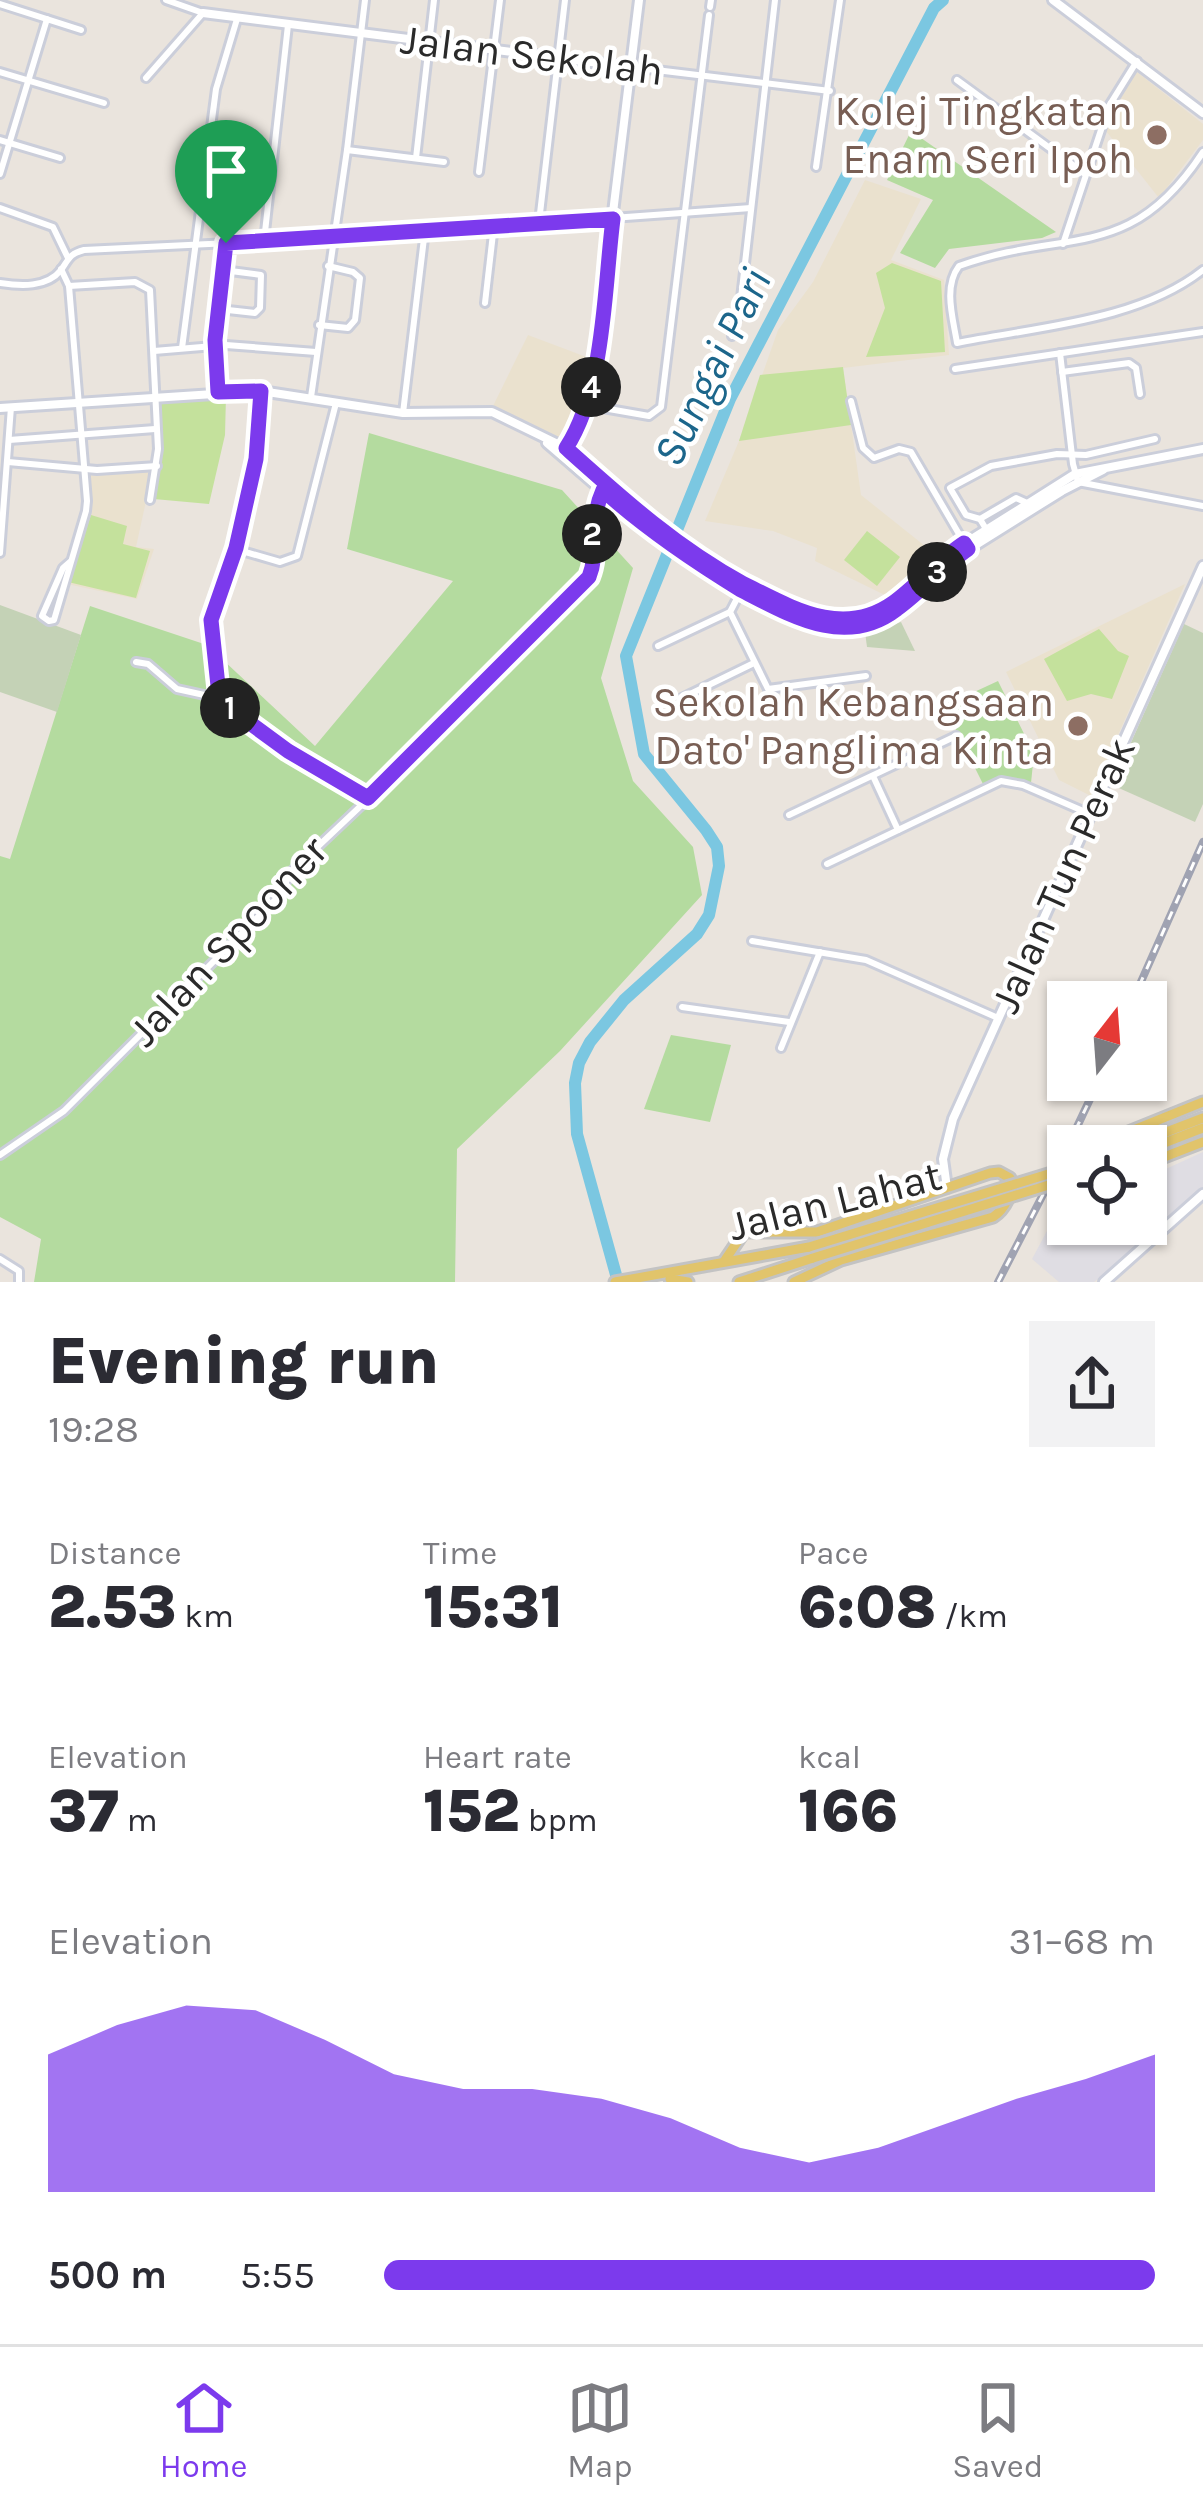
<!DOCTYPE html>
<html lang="en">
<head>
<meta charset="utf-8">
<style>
  :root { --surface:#fff; --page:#f2f2f3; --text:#2b2b33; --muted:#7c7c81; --line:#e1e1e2; --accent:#7c3aed }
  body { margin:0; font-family:Karla,sans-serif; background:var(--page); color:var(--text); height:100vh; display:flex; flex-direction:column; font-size:45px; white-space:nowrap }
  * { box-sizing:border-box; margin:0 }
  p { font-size:39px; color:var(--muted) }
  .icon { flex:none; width:66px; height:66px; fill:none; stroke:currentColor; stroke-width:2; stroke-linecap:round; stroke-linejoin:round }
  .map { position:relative; height:1282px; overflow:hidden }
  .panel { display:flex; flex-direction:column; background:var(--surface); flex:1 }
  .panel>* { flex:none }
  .needle { width:78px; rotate:17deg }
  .buttons { position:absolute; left:1047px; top:981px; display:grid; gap:24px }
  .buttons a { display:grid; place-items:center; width:120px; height:120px; border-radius:0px; background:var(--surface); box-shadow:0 3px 9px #0004; font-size:60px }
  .pin { position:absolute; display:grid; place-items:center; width:102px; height:102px; color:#fff; margin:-123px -51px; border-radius:50% 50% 50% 0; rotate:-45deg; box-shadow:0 0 12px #0007 }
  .pin .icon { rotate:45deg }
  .km { position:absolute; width:60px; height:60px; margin:-30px; border-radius:50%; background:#222; color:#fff; font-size:33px; line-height:60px; text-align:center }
  .round { display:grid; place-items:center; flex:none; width:126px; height:126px; border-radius:0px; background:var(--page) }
  .headline { display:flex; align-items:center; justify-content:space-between; height:204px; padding:0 48px }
  h1 { font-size:66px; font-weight:800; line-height:90px }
  .metrics { display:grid; grid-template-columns:repeat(3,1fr); gap:18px; height:204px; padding:12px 48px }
  .metrics div { display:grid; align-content:center }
  .metrics b { font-size:60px; font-weight:800 }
  .metrics small { font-size:33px; font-weight:400 }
  .metrics p { font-size:33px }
  .chart { height:336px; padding:24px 48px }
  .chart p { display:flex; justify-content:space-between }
  .chart svg { width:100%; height:216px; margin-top:12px; fill:var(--accent); opacity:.7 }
  ul { padding:0 48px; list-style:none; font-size:39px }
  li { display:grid; grid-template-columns:192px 144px 1fr; align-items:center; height:90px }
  li i { height:30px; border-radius:15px; background:var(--accent) }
  .dock { display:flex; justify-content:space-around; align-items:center; height:168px; border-top:3px solid var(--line); background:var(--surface); font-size:33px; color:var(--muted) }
  .dock a { display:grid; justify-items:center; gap:6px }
  .dock .selected { color:var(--accent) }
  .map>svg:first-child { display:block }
  .industrial { fill:#dfdde3 }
  .education { fill:#eae1ce }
  .green { fill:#b4db9f }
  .cemetery { fill:#c4d2b6 }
  .pitch { fill:#c4e19c }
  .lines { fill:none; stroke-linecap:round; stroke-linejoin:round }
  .river { stroke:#7bc7e1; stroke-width:12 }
  .minor-casing { stroke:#cbceda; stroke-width:12 }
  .tertiary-casing { stroke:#cbceda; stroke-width:14 }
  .secondary-casing { stroke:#cbceda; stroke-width:14 }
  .primary-casing { stroke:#c3c3c3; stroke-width:15 }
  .minor { stroke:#fff; stroke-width:6 }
  .tertiary { stroke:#fff; stroke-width:8 }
  .secondary { stroke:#fff; stroke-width:8 }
  .primary { stroke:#e1c46b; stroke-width:9 }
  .rail-casing { stroke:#a0a3b2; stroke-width:8 }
  .rail { stroke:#fff; stroke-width:3; stroke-dasharray:9; stroke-linecap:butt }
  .primary-bridge-casing { stroke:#c3c3c3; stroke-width:15; stroke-linecap:butt }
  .primary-bridge { stroke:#e1c46b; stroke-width:9 }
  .route-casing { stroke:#fff; stroke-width:24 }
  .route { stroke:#7c3aed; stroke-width:15 }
  .education-dot { fill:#8d6e63; stroke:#fff; stroke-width:4.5 }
  .labels { text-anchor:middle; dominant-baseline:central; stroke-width:9; stroke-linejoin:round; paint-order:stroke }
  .street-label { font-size:42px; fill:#2a2a2a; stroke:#fff }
  .education-label { font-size:42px; fill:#785e54; stroke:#fff; text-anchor:end }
  .water-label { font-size:45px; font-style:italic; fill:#1c668b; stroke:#fff }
</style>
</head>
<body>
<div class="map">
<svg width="1203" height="1282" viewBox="0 0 1203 1282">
  <rect width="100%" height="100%" fill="#eae4dd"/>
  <g class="industrial">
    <polygon points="1203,1152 1203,1189 1143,1243 1110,1224 1146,1224 1146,1178"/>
    <polygon points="1064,1199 1068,1201 1068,1224 1104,1224 1139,1245 1094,1282 1059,1282 1032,1259"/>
  </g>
  <g class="education">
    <polygon points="1137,72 1203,124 1203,140 1159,198 1106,131 1116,100"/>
    <polygon points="865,180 921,199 891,260 944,280 949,355 843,368 861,495 935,554 891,598 815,561 817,548 773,531 705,521 739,441 778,330 813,282"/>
    <polygon points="528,335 589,358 562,442 493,406"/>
    <polygon points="153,469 136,547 154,549 137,599 67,584 89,512 89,475"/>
    <polygon points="1185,584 1091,796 1059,780 1006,672"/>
  </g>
  <g class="green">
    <polygon points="911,131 1056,232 1042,238 949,249 935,268 900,253 933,200 887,180"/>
    <polygon points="369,433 562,490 633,568 601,678 633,781 693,847 702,895 560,1051 457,1149 455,1282 34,1282 41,1239 0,1217 0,856 10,859 90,606 207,645 315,746 453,581 347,549"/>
    <polygon points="998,681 1034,754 1031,783 998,777 983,784 944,706"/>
    <polygon points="671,1035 731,1045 710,1122 644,1109"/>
  </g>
  <g class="cemetery">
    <polygon points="0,605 81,635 57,712 0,692"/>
    <polygon points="901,622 915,651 867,647 865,632"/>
    <polygon points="1184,624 1203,633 1203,804 1195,822 1112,785"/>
  </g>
  <g class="pitch">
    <polygon points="892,263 941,281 945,352 866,357 885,308 876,273"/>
    <polygon points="843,367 851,425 739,441 760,375"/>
    <polygon points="226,396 225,435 209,504 154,499 161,454 159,400"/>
    <polygon points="91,515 127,526 123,544 150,551 136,598 68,582"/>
    <polygon points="867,531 900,557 877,586 844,560"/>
    <polygon points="1099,629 1118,651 1129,656 1112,699 1091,694 1067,701 1044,659"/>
  </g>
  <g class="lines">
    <polyline class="river" points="618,1282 577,1134 575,1083 579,1063 590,1042 624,1000 697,934 709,915 719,866 717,847 706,830 644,754 626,656 730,399 934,8 943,0"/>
    <defs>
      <g id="minor">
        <polyline points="0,4 81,30"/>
        <polyline points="710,7 711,0"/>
        <polyline points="631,67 830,91"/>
        <polyline points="0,72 104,103"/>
        <polyline points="146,78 203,13 166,0"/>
        <polyline points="957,80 1085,174"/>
        <polyline points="0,140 60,158"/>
        <polyline points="347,150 444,162"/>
        <path d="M1203,152C1129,265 1067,227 959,266C943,287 953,318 957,343C1036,327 1139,321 1203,270"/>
        <polyline points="416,158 434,0"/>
        <polyline points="816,167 840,0"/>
        <polyline points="479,172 500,0"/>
        <polyline points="0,174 47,19"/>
        <polyline points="0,208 53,227 68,258"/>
        <polyline points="539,222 565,0"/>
        <polyline points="264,241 288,25"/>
        <polyline points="1063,244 1109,106 1137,61"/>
        <polyline points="61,269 69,286 87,501 86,511 54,620 49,621 42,616 63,568 71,561"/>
        <path d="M0,283C20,286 47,288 61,270C69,259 69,254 84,250L333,238L751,208"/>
        <polyline points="69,286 135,282 150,290 158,449 150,500"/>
        <polyline points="485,303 494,225"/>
        <polyline points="219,309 255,313 260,308 261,275 223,270"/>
        <polyline points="319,325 348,328 355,320 360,278 353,272 328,266"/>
        <polyline points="732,336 740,307 775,0"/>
        <polyline points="182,348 216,89 237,19"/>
        <polyline points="154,351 226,345 316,352"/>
        <polyline points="1060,353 1073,464 1078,482 1203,506"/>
        <polyline points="955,369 1203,332"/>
        <polyline points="1062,372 1129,363 1136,368 1140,394"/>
        <polyline points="261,391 256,459 235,549 211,620 219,695 233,710 288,751 368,798"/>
        <polyline points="217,392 215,340 226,243"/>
        <polyline points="311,397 347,150 365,0"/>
        <polyline points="851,401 863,448 874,458 899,449 911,452 966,546"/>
        <polyline points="586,405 649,416 661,407 709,15"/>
        <polyline points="403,413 425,230"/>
        <polyline points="9,440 155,429"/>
        <polyline points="8,462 97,470 157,466"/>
        <polyline points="980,519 1016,498 1027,503"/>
        <polyline points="986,529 980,519 966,515 950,488 991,466 1057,454 1086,455 1155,439"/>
        <polyline points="235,549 280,562 297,556 336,403"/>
        <polyline points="0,553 11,407"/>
        <polyline points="743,587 730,612 768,689 866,676"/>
        <polyline points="658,646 730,612"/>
        <polyline points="136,662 148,664 177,689 218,698"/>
        <polyline points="682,698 754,663"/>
        <polyline points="873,776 898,830"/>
        <polyline points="789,815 956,736"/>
        <polyline points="827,864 1001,781 1023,785 1090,814"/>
        <polyline points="752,941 866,960 998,1018"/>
        <polyline points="682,1007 789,1022"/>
        <polyline points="781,1048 820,952"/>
        <path d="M0,1155L64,1111L277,898L292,871L424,746L582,585C602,560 587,524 603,491"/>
        <polyline points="0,1259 19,1271 19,1282"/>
      </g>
      <g id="tertiary">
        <polyline points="1053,0 1203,113"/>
        <polyline points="203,13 631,67"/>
        <polyline points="562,452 578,428 593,376 639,0"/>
        <polyline points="1104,1282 1203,1194"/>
      </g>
      <g id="secondary">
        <polyline points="0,408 261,391 403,413 492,412 566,448 640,516 697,557 775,598 832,620 886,607 940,559 1075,474 1203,449"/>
        <polyline points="547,443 626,511"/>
        <polyline points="638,521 741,589 812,624 841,629 891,614 950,561 1062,491 1103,470"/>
        <polyline points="947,1188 943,1159 953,1119 1203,566"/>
      </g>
      <g id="primary">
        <polyline points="1094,1146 1203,1102"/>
        <polyline points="1130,1146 1203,1118"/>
        <polyline points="1146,1150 1203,1128"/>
        <polyline points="1146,1164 1203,1142"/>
        <path d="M744,1232H817L990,1173L999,1172L1010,1178C1014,1192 1005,1209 993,1217L841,1260L794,1282"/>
        <polyline points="725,1260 744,1232"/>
        <polyline points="670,1279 688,1282"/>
        <polyline points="615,1282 809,1247"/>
        <polyline points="739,1282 813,1258"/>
      </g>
    </defs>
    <use href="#minor" class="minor-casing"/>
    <use href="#tertiary" class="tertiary-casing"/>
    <use href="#secondary" class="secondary-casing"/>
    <use href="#primary" class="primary-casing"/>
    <use href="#minor" class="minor"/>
    <use href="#tertiary" class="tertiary"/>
    <use href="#secondary" class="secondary"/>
    <use href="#primary" class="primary"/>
    <defs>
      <g id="rail">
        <polyline points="1132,1002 1203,842"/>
        <polyline points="1068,1146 1099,1080"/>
        <polyline points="998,1282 1068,1146"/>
      </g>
    </defs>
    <use href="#rail" class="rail-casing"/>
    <use href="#rail" class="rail"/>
    <defs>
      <g id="primary-bridge">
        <polyline points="809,1247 1068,1168"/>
        <polyline points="813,1258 1068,1179"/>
      </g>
    </defs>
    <use href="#primary-bridge" class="primary-bridge-casing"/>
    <use href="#primary-bridge" class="primary-bridge"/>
  </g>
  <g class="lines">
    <defs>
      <path id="route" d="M226,243L215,340L218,392L261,391L256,459L236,548L211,620L219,695L232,710L288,751L368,798L589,577C600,550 588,523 603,490C646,529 692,560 741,590L744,584C791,607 842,639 893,603C918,585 938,560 964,543L968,549C942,567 922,591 897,609C845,649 790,615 741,590L744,584C676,547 623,499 566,448C605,388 604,289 613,219L226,243"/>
    </defs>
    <use href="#route" class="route-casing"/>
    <use href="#route" class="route"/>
  </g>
  <g class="education-dot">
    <circle cx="1157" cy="135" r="12"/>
    <circle cx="1078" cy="726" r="12"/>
  </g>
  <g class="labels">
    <g class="street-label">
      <text transform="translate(532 55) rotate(7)">Jalan Sekolah</text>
      <text transform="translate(1063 875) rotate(-66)">Jalan Tun Perak</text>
      <text transform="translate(228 941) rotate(-47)">Jalan Spooner</text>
      <text transform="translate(835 1201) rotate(-14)">Jalan Lahat</text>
    </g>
    <g class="education-label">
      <text x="1133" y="111">Kolej Tingkatan<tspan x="1133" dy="48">Enam Seri Ipoh</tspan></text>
      <text x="1054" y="702">Sekolah Kebangsaan<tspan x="1054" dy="48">Dato' Panglima Kinta</tspan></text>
    </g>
    <g class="water-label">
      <text transform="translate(712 367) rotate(-64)">Sungai Pari</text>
    </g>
  </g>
</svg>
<div class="buttons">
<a><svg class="needle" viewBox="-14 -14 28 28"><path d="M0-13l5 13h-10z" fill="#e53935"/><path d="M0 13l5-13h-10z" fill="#7c7c81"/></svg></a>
<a><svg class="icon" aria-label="locate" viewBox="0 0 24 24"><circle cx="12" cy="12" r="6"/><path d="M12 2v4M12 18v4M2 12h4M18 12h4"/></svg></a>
</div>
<div class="pin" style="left:226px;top:243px;background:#1e9e55"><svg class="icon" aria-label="arrive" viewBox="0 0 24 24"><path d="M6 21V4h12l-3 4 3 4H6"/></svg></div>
<b class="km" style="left:230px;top:708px">1</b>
<b class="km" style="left:592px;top:534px">2</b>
<b class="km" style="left:937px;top:572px">3</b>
<b class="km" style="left:591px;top:387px">4</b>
</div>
<section class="panel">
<div class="headline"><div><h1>Evening run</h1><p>19:28</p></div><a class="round"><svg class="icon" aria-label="share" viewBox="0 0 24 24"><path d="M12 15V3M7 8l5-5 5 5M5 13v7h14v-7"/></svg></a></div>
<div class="metrics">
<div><p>Distance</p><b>2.53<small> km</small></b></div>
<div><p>Time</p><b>15:31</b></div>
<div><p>Pace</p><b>6:08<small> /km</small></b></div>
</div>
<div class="metrics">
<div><p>Elevation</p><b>37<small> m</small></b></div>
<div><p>Heart rate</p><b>152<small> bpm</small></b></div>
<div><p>kcal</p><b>166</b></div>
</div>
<div class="chart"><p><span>Elevation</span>31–68 m</p>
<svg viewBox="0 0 160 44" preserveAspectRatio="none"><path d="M0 44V16L10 10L20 6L30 7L40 13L50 20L60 23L70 23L80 25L90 29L100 35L110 38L120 35L130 30L140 25L150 21L160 16V44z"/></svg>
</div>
<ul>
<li><b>500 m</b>5:55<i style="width:100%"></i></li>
</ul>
</section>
<nav class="dock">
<a class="selected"><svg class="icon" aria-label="home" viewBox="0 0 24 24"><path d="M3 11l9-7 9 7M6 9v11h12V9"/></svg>Home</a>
<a><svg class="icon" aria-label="map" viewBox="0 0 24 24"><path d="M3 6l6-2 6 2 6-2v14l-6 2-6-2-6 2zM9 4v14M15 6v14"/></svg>Map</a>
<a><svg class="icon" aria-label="saved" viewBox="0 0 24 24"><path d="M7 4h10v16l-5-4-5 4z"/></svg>Saved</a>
</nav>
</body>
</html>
